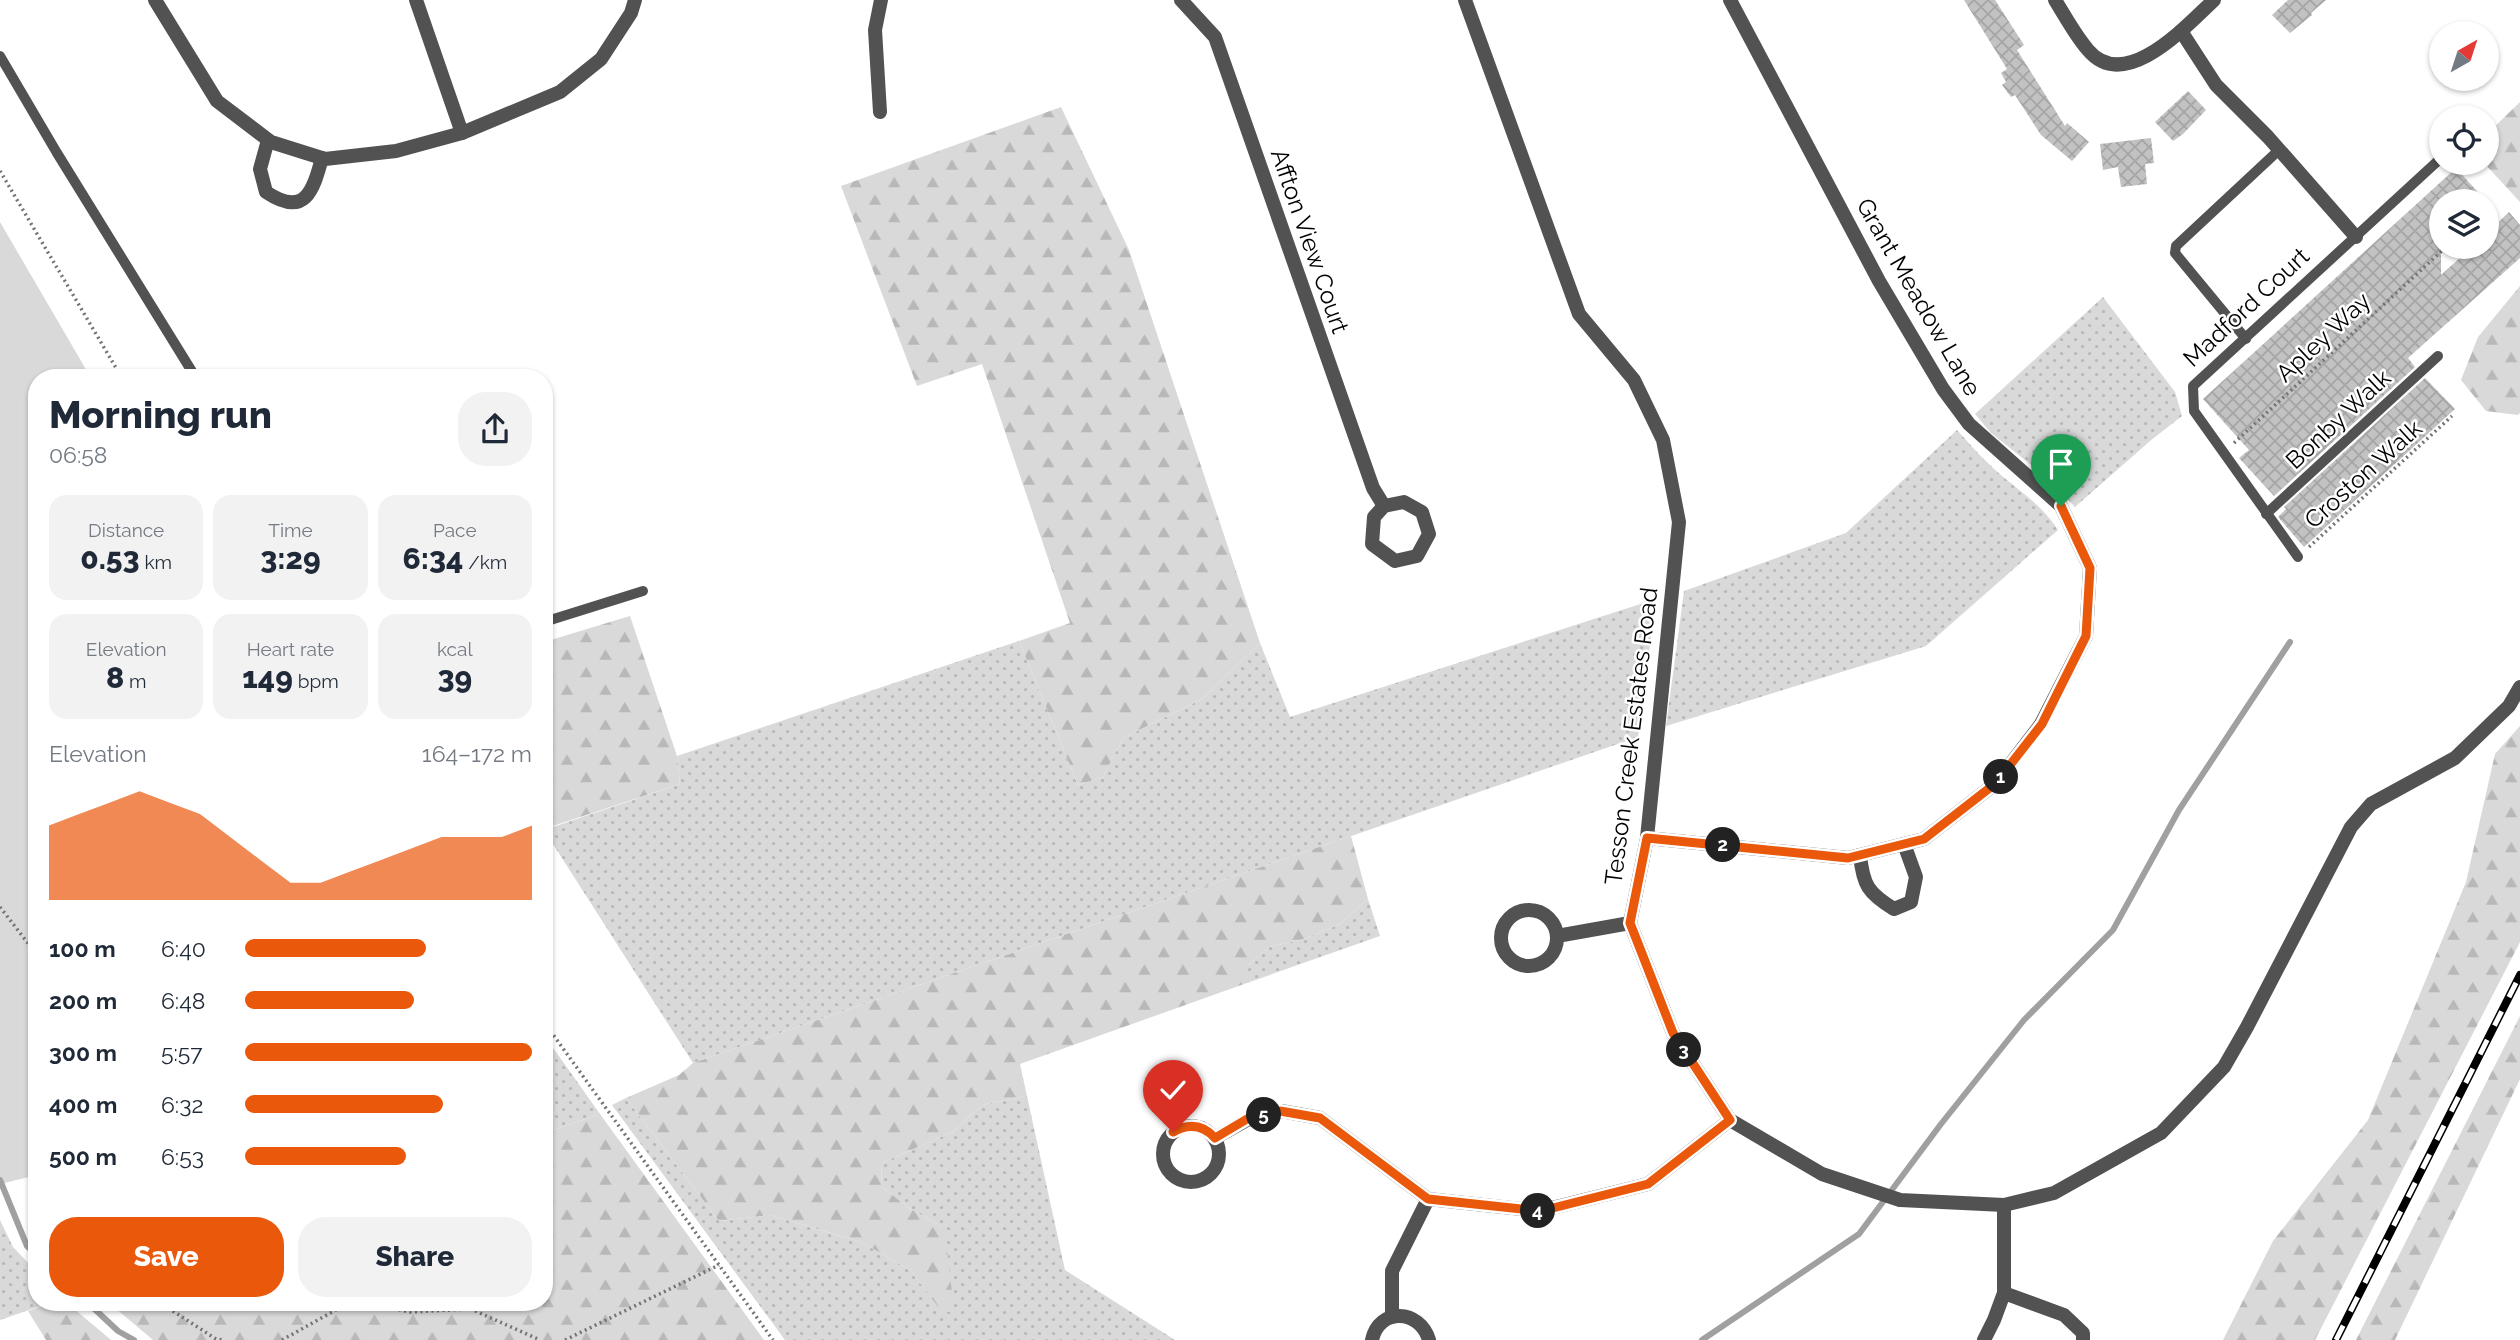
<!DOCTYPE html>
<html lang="en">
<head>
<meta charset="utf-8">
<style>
  :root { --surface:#fff; --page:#f2f2f3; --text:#1f2937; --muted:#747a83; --accent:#ea580c }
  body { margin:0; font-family:Raleway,sans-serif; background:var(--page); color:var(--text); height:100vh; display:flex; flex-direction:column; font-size:26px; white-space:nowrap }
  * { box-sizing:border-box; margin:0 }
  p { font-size:23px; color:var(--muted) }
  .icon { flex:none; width:38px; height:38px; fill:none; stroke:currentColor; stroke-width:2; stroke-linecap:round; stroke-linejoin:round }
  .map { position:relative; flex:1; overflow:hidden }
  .details { position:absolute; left:28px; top:369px; width:525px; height:942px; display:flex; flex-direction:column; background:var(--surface); border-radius:28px; box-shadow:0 2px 5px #0004 }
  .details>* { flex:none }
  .needle { width:46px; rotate:39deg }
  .buttons { position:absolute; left:2429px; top:21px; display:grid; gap:14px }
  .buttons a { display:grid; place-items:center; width:70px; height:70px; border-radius:50%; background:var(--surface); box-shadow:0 2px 5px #0004; font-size:35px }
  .pin { position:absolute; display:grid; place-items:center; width:60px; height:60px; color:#fff; margin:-72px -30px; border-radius:50% 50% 50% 0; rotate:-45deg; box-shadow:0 0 7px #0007 }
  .pin .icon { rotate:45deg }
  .km { position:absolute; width:35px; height:35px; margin:-18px; border-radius:50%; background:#222; color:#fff; font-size:19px; line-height:35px; text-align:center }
  .round { display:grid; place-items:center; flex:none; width:74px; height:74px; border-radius:28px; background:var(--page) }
  .head { display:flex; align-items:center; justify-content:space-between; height:119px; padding:0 21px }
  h1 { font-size:38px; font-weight:800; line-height:52px }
  .metrics { display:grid; grid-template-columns:repeat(3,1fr); gap:10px; height:119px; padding:7px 21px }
  .metrics div { display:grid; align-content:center; border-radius:18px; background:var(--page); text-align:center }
  .metrics b { font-size:30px; font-weight:800 }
  .metrics small { font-size:19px; font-weight:400 }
  .metrics p { font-size:19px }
  .chart { height:196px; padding:14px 21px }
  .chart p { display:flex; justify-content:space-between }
  .chart svg { width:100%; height:126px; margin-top:7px; fill:var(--accent); opacity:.7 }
  .cta { display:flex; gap:14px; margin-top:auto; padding:14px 21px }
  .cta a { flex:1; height:80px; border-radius:28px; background:var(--accent); color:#fff; font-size:28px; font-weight:800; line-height:80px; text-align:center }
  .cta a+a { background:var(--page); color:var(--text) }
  ul { padding:0 21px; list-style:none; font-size:23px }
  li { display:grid; grid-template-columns:112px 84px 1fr; align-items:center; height:52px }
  li i { height:18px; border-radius:9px; background:var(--accent) }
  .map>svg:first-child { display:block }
  .grass { fill:url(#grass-dots) }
  .forest { fill:url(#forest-firs) }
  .park { fill:#d9d9d9 }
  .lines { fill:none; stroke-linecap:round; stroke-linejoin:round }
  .stream { stroke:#a0a0a0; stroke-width:6 }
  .building { fill:url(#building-cross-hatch) }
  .path { stroke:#747474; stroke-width:3.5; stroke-dasharray:2 3.5; stroke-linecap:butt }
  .service { stroke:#525252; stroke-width:10 }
  .minor { stroke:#525252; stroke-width:14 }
  .rail-casing { stroke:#000; stroke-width:8 }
  .rail { stroke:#fff; stroke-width:5; stroke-dasharray:16; stroke-linecap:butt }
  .route-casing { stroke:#fff; stroke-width:14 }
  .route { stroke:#ea580c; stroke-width:9 }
  .labels { text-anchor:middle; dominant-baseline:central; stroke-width:5; stroke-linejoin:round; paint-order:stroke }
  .street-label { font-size:24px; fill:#000; stroke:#fff }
</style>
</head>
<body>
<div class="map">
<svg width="2520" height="1340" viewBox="0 0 2520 1340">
  <defs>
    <pattern id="grass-dots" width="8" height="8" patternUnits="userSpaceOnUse" patternTransform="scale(1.75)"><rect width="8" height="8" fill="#d9d9d9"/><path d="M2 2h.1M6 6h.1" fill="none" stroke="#b8b8b8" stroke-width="1.8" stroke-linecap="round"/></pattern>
    <pattern id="forest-firs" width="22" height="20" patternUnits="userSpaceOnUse" patternTransform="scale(1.75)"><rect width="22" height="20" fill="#d9d9d9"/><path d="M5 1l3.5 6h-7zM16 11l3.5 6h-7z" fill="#b8b8b8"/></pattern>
    <pattern id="building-cross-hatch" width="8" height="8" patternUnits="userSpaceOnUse" patternTransform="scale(1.75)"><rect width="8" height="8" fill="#c2c2c2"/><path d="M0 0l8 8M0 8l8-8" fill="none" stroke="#a5a5a5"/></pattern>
  </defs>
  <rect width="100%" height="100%" fill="#fff"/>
  <g class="grass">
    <polygon points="2103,297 2175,392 2182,416 2150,441 2075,507 2045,476 1991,433 1975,414"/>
    <path d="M1957,430C1968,442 1979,455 1991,466C2015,489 2038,500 2058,530L1926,646L1666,726L1684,591L1846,533Z"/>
    <polygon points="1656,599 1638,737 693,1063 544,830 680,784 677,756 1019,641 1078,785 1103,777 1123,738 1202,699 1260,643 1290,717"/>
    <polygon points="1368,899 1380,936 1247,983 1247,966 1269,947 1304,939 1340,924"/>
    <polygon points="544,1035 600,1114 544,1133"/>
    <polygon points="1027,1096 1065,1270 1175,1340 785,1340 612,1105 626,1098 719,1221 770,1215 861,1242 910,1270 944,1313 941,1226 909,1208 881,1186 882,1163 954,1131 982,1105"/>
    <polygon points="0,1220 13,1247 37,1272 37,1302 52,1302 0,1320"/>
  </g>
  <g class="forest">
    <polygon points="2520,102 2520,202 2484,163 2487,163 2487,134"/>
    <polygon points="1061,107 1129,250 1260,643 1202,699 1123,738 1103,777 1078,785 1019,641 1070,623 982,364 917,386 841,186"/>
    <polygon points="2520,286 2520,413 2518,415 2486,411 2461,380 2478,337"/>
    <polygon points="630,616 677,756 680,784 544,829 544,642"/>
    <polygon points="2520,726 2520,942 2315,1340 2223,1340 2273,1241 2368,1120 2466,882 2495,754"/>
    <polygon points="1351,836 1368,899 1340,924 1304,939 1269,947 1247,966 1247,983 1020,1064 1027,1096 982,1105 954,1131 882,1163 881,1186 909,1208 941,1226 947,1249 954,1311 943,1313 910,1270 861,1242 770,1215 719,1221 626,1098 679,1075 693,1063"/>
    <polygon points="2520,1016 2520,1079 2395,1340 2356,1340"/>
    <polygon points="600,1114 764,1340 153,1340 108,1302 544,1302 544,1133"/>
    <polygon points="52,1302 66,1302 111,1340 46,1340 28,1311"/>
  </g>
  <polygon class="park" points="0,222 91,378 37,378 37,1175 0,1184"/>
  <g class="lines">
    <g class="stream">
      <polyline points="0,1180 27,1246 37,1255"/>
      <polyline points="87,1302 118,1331 134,1340"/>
      <polyline points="1702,1340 1859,1234 1941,1124 2024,1020 2113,930 2179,810 2290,642"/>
    </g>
  </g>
  <g class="building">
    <polygon points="1964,0 1995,0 2024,45 2017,50 2065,126 2067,123 2089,142 2072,161 2041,135 2015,95 2011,97 2002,85 2006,82 2001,73 2007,69"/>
    <polygon points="2288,0 2326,0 2311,13 2312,15 2290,33 2272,15"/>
    <polygon points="2188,91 2206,110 2183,134 2173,141 2155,122"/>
    <polygon points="2151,138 2154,163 2145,164 2147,184 2121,187 2118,167 2103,170 2100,144"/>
    <polygon points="2456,168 2486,201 2441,201 2441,275 2472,247 2487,247 2487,233 2509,212 2520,225 2520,258 2408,358 2415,367 2274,496 2239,458 2249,450 2203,399"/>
    <polygon points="2425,378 2455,409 2304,547 2278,517 2286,509 2284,507"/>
  </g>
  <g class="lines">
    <g class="path">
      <polyline points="0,171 122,378"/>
      <polyline points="2487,209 2490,206"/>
      <polyline points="2234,443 2446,247"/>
      <polyline points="2309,547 2452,416"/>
      <polyline points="0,907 37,955"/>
      <polyline points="544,1022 773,1340"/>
      <polyline points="37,1089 33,1095 37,1105"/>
      <polyline points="159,1302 216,1339 223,1340"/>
      <polyline points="361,1302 410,1312 471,1309 540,1340"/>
      <polyline points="282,1340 350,1302"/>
      <polyline points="565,1340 719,1265"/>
    </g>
    <g class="service">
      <polyline points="0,56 57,153 196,378"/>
      <polyline points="2246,339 2175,253 2176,246 2279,150"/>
      <polyline points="2266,514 2438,356"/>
      <polyline points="2298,557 2194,411 2193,386 2441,158"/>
      <polyline points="544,622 643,591"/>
    </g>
    <g class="minor">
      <polyline points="155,0 217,101 271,142 325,159 396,151 462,133 560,92 601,59 631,13 635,0"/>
      <polyline points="416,0 462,133"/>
      <polyline points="1181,0 1215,37 1373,488 1384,506"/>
      <polyline points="1465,0 1579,314 1634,380 1663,440 1679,522 1647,838 1630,923 1673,1033 1730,1120 1822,1174 1900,1200 2004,1205 2054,1193 2161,1133 2224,1067 2247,1027 2351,827 2371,804 2455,758 2509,706 2520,687"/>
      <path d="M2055,0C2065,16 2075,35 2088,50C2125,94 2186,26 2214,0"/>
      <polyline points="2181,31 2216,85 2268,137 2356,237"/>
      <polyline points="880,112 875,30 881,0"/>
      <path d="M268,140L260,169L266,192C305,218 313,191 322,158"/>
      <polygon points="1404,502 1422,512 1429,534 1417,556 1395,561 1372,544 1374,517 1384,506"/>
      <polyline points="1647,838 1848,858 1924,839 1996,783 2041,724 2086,636 2090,568 2061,506 1969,424 1943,389 1879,281 1730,0"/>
      <path d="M1860,855C1863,885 1868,893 1894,909L1911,902L1916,877L1904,844"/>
      <circle cx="1529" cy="938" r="28"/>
      <polyline points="1557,936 1630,923"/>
      <circle cx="1191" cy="1154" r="28"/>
      <polyline points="1215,1138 1247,1120 1281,1111 1320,1118 1428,1199 1540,1211 1648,1184 1730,1120"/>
      <polyline points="2004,1293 2064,1315 2083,1333 2083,1340"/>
      <polyline points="1392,1317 1392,1271 1428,1199"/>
      <path d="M1372,1340C1379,1307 1420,1309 1429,1340"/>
      <polyline points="1984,1340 1994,1320 2004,1293 2004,1205"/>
    </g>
    <defs>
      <polyline id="rail" points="2336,1340 2520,975"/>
    </defs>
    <use href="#rail" class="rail-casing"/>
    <use href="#rail" class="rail"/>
  </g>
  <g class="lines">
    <defs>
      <path id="route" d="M1173,1132C1189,1123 1203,1125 1215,1138L1247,1119L1280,1111L1320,1118L1428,1199L1541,1211L1648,1184L1730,1120L1673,1033L1630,923L1647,838L1848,858L1924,839L1996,783L2042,724L2086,636L2090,568L2061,506"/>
    </defs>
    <use href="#route" class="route-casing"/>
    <use href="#route" class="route"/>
  </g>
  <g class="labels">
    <g class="street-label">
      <text transform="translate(1310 241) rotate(71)">Affton View Court</text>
      <text transform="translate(1919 297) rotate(60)">Grant Meadow Lane</text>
      <text transform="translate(2246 307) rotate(-43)">Madford Court</text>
      <text transform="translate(2323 337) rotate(-43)">Apley Way</text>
      <text transform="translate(2338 419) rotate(-43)">Bonby Walk</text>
      <text transform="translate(2363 474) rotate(-42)">Croston Walk</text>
      <text transform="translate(1631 736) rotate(-83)">Tesson Creek Estates Road</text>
    </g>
  </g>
</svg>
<div class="buttons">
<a><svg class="needle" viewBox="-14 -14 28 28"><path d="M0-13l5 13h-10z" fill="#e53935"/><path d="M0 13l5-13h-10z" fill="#747a83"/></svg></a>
<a><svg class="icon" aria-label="locate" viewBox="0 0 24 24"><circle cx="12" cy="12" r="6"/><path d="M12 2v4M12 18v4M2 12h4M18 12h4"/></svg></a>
<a><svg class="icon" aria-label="layers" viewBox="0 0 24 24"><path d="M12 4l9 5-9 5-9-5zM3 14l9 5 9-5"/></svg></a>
</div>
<div class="pin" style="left:2061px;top:506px;background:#1e9e55"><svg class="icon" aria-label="arrive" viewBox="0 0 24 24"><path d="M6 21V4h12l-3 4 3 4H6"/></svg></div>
<div class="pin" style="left:1173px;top:1132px;background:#d93025"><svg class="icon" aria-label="check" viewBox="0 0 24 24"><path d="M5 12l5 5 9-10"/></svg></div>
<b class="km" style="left:2001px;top:777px">1</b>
<b class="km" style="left:1723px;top:845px">2</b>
<b class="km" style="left:1684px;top:1050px">3</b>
<b class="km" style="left:1538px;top:1211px">4</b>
<b class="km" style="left:1264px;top:1115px">5</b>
<section class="details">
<div class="head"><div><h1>Morning run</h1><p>06:58</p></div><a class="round"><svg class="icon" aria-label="share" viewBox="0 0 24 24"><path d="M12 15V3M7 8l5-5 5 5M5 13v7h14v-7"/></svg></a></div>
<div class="metrics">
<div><p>Distance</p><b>0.53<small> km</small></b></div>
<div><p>Time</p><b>3:29</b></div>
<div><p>Pace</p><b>6:34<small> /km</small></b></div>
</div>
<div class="metrics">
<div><p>Elevation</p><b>8<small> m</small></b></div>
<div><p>Heart rate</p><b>149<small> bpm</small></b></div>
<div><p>kcal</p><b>39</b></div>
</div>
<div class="chart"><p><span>Elevation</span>164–172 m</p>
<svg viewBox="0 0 160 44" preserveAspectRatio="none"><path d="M0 44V18L10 14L20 10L30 6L40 10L50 14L60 22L70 30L80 38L90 38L100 34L110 30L120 26L130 22L140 22L150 22L160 18V44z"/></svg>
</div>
<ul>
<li><b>100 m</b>6:40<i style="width:63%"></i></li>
<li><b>200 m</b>6:48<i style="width:59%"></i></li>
<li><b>300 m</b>5:57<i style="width:100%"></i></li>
<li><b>400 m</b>6:32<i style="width:69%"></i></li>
<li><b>500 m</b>6:53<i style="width:56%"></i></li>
</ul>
<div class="cta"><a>Save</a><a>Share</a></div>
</section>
</div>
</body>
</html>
